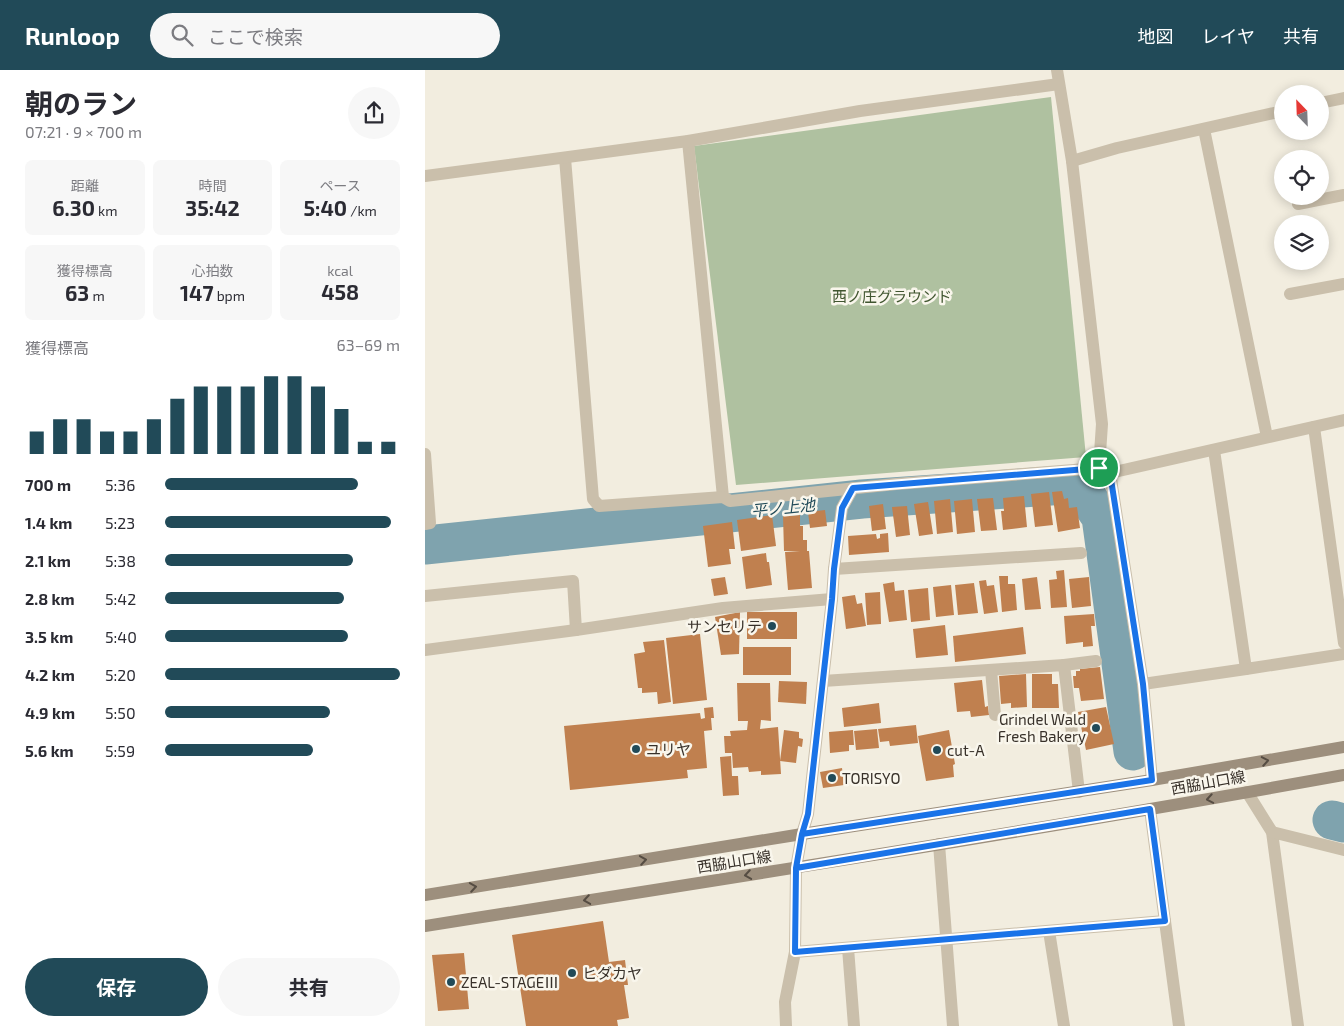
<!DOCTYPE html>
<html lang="ja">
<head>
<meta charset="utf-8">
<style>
  :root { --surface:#fff; --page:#f7f7f7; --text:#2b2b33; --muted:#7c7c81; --accent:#214a58 }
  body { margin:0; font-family:"Exo 2","Noto Sans JP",sans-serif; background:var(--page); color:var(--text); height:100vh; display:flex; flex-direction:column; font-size:19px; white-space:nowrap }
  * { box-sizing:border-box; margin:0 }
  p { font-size:16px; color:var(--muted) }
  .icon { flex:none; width:28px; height:28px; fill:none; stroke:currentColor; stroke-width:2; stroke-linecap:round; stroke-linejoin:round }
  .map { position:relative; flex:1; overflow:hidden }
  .panel { display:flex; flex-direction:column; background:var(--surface); width:425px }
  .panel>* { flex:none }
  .needle { width:32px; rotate:337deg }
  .fabs { position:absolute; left:849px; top:15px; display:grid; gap:10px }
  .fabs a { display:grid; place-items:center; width:55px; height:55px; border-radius:50%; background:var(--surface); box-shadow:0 2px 12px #0003; font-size:25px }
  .pin { position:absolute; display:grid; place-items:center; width:42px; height:42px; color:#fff; margin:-21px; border:2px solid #fff; border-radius:50%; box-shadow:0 1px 5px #0007 }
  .round { display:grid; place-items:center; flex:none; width:52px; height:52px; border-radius:26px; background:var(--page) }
  .headline { display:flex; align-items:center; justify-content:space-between; height:85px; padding:0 25px }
  h1 { font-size:28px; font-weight:700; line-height:38px }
  .figures { display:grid; grid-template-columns:repeat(3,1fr); gap:8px; height:85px; padding:5px 25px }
  .figures div { display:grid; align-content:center; border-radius:8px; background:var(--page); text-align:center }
  .figures b { font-size:21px; font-weight:700 }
  .figures small { font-size:14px; font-weight:400 }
  .figures p { font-size:14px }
  .chart { height:140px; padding:10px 25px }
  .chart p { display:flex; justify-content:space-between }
  .chart svg { width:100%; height:90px; margin-top:5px; stroke:var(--accent); stroke-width:6 }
  .cta { display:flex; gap:10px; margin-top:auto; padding:10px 25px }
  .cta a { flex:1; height:58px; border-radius:30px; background:var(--accent); color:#fff; font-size:20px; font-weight:700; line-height:58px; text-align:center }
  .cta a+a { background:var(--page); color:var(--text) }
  ul { padding:0 25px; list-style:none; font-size:16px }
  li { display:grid; grid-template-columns:80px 60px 1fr; align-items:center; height:38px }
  li i { height:12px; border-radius:6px; background:var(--accent) }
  header { display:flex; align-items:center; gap:30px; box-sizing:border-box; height:70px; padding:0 25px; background:var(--accent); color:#fff }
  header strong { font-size:24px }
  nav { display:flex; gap:28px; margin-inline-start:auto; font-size:18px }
  .search { width:350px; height:45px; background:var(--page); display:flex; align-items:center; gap:12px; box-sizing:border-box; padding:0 18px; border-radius:28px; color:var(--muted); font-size:19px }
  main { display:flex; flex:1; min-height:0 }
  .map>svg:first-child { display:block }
  .green { fill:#afc1a0 }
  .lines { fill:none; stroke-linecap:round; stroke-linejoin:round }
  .river { stroke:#7fa3ae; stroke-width:39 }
  .building { fill:#c0804f }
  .street { stroke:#cabfab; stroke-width:12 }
  .secondary { stroke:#9d8f7d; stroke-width:12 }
  .oneway { stroke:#564d43 }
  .route-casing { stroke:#fff; stroke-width:10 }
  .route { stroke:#1a73e8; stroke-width:6 }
  .poi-dot { fill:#214a58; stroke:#f9f6ec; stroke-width:2 }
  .labels { text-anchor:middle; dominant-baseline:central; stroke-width:5; stroke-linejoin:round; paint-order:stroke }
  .park-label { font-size:15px; fill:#40552f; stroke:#f9f6ec }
  .poi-label { font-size:15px; fill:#38312a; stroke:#f9f6ec; text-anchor:start }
  .street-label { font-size:15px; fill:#38312a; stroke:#f9f6ec }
  .water-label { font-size:16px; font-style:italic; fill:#214a58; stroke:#f9f6ec }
</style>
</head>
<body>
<header>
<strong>Runloop</strong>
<div class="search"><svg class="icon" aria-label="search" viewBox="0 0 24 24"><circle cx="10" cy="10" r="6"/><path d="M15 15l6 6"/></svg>ここで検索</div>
<nav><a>地図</a><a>レイヤ</a><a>共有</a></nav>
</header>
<main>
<section class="panel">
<div class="headline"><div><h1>朝のラン</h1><p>07:21 · 9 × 700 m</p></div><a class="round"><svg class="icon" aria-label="share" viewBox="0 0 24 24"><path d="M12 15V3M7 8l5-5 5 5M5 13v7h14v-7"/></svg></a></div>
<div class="figures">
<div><p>距離</p><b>6.30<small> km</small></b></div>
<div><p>時間</p><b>35:42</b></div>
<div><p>ペース</p><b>5:40<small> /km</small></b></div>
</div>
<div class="figures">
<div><p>獲得標高</p><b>63<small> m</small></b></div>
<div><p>心拍数</p><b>147<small> bpm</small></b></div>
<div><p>kcal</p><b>458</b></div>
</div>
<div class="chart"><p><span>獲得標高</span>63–69 m</p>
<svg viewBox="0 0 160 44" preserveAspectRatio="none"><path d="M5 44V33M15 44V27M25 44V27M35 44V33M45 44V33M55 44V27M65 44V17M75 44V11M85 44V11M95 44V11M105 44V6M115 44V6M125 44V11M135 44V22M145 44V38M155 44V38"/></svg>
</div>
<ul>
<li><b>700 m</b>5:36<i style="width:82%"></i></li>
<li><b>1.4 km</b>5:23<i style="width:96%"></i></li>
<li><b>2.1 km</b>5:38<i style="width:80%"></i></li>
<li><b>2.8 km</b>5:42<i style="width:76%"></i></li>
<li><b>3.5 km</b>5:40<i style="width:78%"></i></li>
<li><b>4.2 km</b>5:20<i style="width:100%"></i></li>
<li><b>4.9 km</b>5:50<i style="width:70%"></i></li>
<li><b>5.6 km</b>5:59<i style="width:63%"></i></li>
</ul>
<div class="cta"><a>保存</a><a>共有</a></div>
</section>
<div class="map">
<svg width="919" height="956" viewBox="0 0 919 956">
  <rect width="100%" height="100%" fill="#f2eddf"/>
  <polygon class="green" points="626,27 661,387 311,415 269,76"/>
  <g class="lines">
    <g class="river">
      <polyline points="0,475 437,429 640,415 660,424 676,447 708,681"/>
      <polyline points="907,750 919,753"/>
    </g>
  </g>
  <g class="building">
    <polygon points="637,421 639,429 643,428 644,438 652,437 655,458 633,462 627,422"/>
    <polygon points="624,422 628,455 610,457 606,424"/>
    <polygon points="599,426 602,457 578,460 576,441 579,441 578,428"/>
    <polygon points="568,428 572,460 556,461 552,429"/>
    <polygon points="525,429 528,462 512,464 509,431"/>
    <polygon points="547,429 550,462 532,464 529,431"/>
    <polygon points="503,432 508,464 494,466 489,434"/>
    <polygon points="458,434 461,459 447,461 444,436"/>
    <polygon points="482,436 485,465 471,467 467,437"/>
    <polygon points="400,440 402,456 385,458 383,442"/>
    <polygon points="347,445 351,476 316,481 312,450"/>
    <polygon points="375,445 375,456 378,456 378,470 382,470 382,481 384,481 387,518 363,520 360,482 375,481 359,481 358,446"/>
    <polygon points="307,452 310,479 304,479 306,494 283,497 278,456"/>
    <polygon points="463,463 464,482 424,485 423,466 451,464 452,469 455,468 455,464"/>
    <polygon points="341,483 342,492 344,492 347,515 321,519 317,487"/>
    <polygon points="639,500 642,537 626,538 624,510 632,509 631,501"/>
    <polygon points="574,506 583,506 583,514 590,514 592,540 577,542"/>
    <polygon points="300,507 303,524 289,526 286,509"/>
    <polygon points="612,507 616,539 600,540 597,509"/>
    <polygon points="664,507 666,536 647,538 644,509"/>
    <polygon points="561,510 562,516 569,515 573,542 559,544 554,511"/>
    <polygon points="469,512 470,521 479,520 482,550 464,552 458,514"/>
    <polygon points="549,513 553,543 533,545 530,515"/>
    <polygon points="526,515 529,545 511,547 508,517"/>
    <polygon points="503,518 505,550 486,552 483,520"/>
    <polygon points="455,522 456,554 442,555 440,523"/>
    <polygon points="430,525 432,534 437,533 441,556 421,559 417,527"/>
    <polygon points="315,542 314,584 296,585 290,547"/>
    <rect x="322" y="542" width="50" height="27"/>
    <polygon points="669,544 670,556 666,556 668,576 658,577 658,572 641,574 639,546"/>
    <polygon points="520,555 523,585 491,588 488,559"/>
    <polygon points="598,557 601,584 530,592 528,566"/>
    <polygon points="275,564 282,630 248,634 241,568"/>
    <polygon points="239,570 246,632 233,634 232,622 217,623 217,618 213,618 209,584 220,582 218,572"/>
    <rect x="318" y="577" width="48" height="28"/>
    <polygon points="675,597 679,629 656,631 654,618 649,618 648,606 651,606 651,601 655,601 655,599"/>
    <polygon points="601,604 602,637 586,638 586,633 576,634 574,606"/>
    <polygon points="607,604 627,604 627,614 633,614 634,638 607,638"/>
    <polygon points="557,610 560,637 563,636 564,645 546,647 545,641 532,642 529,613"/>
    <polygon points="354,611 382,612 381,634 353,632"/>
    <polygon points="312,613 345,613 346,651 336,650 335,659 353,657 356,704 336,705 336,701 324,702 323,697 308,698 307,683 300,683 299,666 306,666 305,661 322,660 323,651 313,651"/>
    <polygon points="454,633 456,653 419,657 417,638"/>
    <polygon points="288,637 289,648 286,648 287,660 279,661 282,698 262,700 263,708 145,720 139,656 275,643 276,649 280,648 279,638"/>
    <polygon points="681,637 689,674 661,680 653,642"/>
    <polygon points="491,655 493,673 465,676 464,671 455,672 453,659"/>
    <polygon points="452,659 454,678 431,680 429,661"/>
    <polygon points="359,660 374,662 374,668 378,669 377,677 373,676 371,693 355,691"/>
    <polygon points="428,660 429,675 424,675 424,681 405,683 404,662"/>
    <polygon points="524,660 530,694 528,695 529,707 501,711 493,666"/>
    <polygon points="306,686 307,706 313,706 314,725 298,726 295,687"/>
    <polygon points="417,698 419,715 398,718 395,702"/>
    <polygon points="178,851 184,892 200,890 203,915 199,915 204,948 192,950 193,956 101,956 87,865"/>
    <polygon points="39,883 44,939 13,941 7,885"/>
  </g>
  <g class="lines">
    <g class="street">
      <polyline points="632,0 647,91 677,354 674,398"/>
      <polyline points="895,33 919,28"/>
      <polyline points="779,59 842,367"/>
      <polyline points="263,71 298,427"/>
      <polyline points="140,88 168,429 174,436 298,427 305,431 471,414 674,398 685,403 919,350"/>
      <polyline points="647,91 692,78 858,41"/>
      <polyline points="0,106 263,71 435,41 634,14"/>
      <polyline points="873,134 919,125"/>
      <polyline points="865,224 919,214"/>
      <polyline points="889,357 919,573"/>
      <polyline points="789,380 821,599 919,584"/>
      <polyline points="0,384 5,453 0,454"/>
      <polyline points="685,403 718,614 727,710"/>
      <polyline points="409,499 656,483"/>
      <polyline points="0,526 148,511 151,560"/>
      <polyline points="0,580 151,560 298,538 407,529"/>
      <polyline points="639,595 671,591"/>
      <polyline points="566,600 570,645"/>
      <polyline points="398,611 639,595 654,722"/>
      <polyline points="718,614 821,599"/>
      <polyline points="822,722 847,762 873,956"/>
      <polyline points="725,739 754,956"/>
      <polyline points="847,762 919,780"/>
      <polyline points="514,774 528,956"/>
      <polyline points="624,861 639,956"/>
      <polyline points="423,878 429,956"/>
      <polyline points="370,882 371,798 377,764 383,744 407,529 409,499 417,438 428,418"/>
      <polyline points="361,956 360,932 370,882 740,851"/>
    </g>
    <g class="secondary">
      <polyline points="0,825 377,764 727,710 919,677"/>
      <path d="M0,856C307,808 614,760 919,705"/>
    </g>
  </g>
  <defs><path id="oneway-chevron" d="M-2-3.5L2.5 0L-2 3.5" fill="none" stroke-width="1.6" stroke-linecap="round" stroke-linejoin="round" transform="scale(1.25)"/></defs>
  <g class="oneway">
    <use href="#oneway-chevron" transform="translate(840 691) rotate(-10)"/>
    <use href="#oneway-chevron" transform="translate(785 729) rotate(170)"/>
    <use href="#oneway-chevron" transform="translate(218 790) rotate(-9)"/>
    <use href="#oneway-chevron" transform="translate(323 805) rotate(171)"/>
    <use href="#oneway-chevron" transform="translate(48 817) rotate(-9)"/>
    <use href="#oneway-chevron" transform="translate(162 830) rotate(171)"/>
  </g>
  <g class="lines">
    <defs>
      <polyline id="route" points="674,398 428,418 417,438 409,499 407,529 383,744 377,764 371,798 725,739 740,851 370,882 371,798 377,764 727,710 718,614 685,403 674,398"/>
    </defs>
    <use href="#route" class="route-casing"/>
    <use href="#route" class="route"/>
  </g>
  <g class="poi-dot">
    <circle cx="347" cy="556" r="5"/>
    <circle cx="671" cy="658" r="5"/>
    <circle cx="211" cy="679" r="5"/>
    <circle cx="512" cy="680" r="5"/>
    <circle cx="407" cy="708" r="5"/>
    <circle cx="147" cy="903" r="5"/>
    <circle cx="26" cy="912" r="5"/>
  </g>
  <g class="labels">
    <g class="park-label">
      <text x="467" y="226">西ノ庄グラウンド</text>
    </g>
    <g class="poi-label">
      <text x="337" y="556" text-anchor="end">サンセリテ</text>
      <text x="661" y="649" text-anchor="end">Grindel Wald<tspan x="661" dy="17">Fresh Bakery</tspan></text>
      <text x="221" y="679">ユリヤ</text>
      <text x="522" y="680">cut-A</text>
      <text x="417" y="708">TORISYO</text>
      <text x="157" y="903">ヒダカヤ</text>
      <text x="36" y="912">ZEAL-STAGEⅢ</text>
    </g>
    <g class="street-label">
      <text transform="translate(783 712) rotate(-10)">西脇山口線</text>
      <text transform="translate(309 791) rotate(-9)">西脇山口線</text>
    </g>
    <g class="water-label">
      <text transform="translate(358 437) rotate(-6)">平ノ上池</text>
    </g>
  </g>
</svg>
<div class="fabs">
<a><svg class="needle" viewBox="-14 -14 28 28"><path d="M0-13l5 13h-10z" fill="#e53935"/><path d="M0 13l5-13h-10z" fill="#7c7c81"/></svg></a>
<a><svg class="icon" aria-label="locate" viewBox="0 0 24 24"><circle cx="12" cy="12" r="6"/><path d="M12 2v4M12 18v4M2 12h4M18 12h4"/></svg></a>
<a><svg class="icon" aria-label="layers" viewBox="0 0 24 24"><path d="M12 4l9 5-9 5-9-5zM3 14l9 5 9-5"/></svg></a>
</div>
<div class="pin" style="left:674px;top:398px;background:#1e9e55"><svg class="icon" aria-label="arrive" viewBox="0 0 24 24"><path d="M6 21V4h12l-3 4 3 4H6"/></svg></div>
</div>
</main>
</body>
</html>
